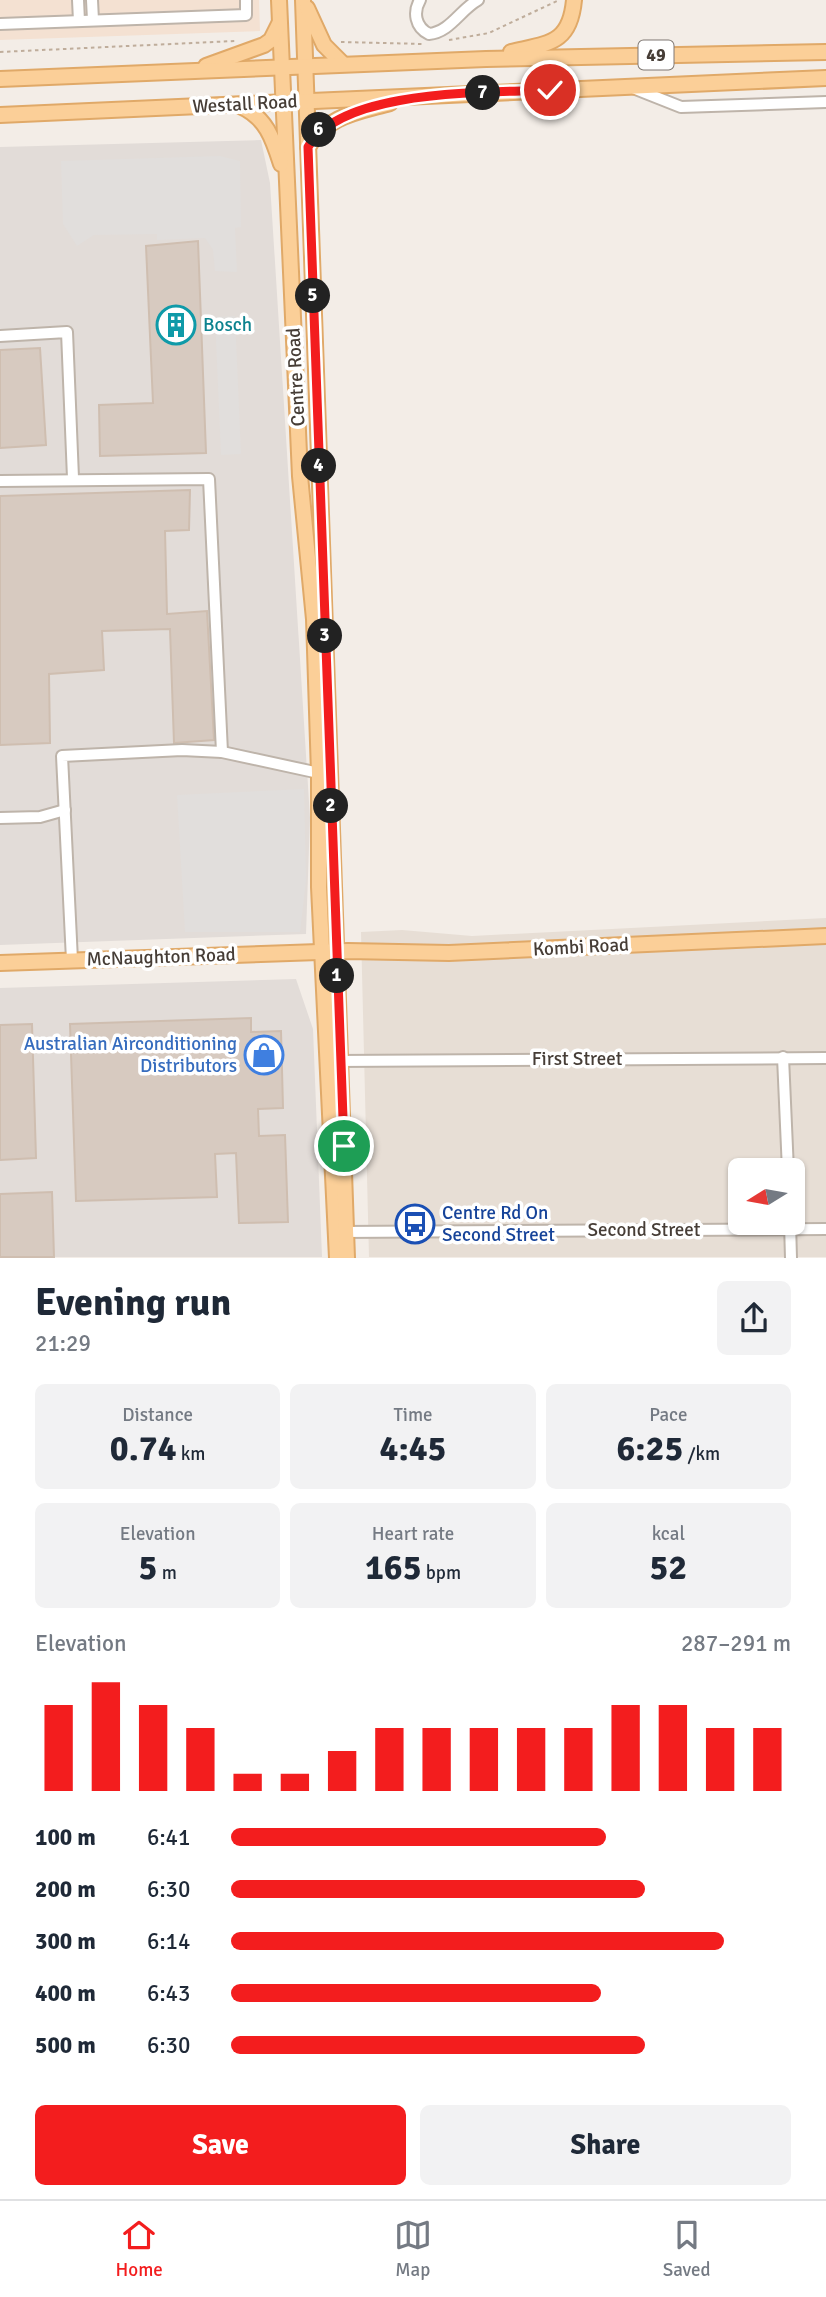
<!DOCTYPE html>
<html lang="en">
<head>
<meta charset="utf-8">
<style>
  :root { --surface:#fff; --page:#f2f2f3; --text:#1f2937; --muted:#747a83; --line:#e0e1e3; --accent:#f31d1e }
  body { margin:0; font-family:Signika,sans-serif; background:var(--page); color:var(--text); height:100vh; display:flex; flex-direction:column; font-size:26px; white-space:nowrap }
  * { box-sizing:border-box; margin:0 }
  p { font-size:23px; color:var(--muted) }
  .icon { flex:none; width:38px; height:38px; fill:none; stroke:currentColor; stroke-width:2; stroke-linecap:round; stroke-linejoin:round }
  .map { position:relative; height:1258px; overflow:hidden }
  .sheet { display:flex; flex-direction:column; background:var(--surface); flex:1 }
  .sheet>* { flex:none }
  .needle { width:46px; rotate:259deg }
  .controls { position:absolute; left:728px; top:1158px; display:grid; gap:14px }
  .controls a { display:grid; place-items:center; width:77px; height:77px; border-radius:10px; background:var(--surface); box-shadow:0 2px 5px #0004; font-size:35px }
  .pin { position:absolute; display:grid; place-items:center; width:60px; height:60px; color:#fff; margin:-30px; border:4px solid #fff; border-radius:50%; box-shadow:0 2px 7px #0007 }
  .km { position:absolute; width:35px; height:35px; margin:-18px; border-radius:50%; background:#222; color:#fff; font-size:19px; line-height:35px; text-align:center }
  .round { display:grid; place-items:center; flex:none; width:74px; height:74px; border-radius:10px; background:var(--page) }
  .overview { display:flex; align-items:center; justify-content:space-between; height:119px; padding:0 35px }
  h1 { font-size:38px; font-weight:700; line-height:52px }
  .figures { display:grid; grid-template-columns:repeat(3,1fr); gap:10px; height:119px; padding:7px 35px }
  .figures div { display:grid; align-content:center; border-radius:10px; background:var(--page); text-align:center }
  .figures b { font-size:35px; font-weight:700 }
  .figures small { font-size:19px; font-weight:400 }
  .figures p { font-size:19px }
  .chart { height:196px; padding:14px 35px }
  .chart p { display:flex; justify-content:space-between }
  .chart svg { width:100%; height:126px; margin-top:7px; stroke:var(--accent); stroke-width:6 }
  .button { display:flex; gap:14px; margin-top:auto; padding:14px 35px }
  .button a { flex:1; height:80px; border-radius:10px; background:var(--accent); color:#fff; font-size:28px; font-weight:700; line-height:80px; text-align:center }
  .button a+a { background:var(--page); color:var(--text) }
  ul { padding:0 35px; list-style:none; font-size:23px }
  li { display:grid; grid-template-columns:112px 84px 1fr; align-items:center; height:52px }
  li i { height:18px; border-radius:9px; background:var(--accent) }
  .tab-bar { display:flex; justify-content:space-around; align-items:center; height:98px; border-top:2px solid var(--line); background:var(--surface); font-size:19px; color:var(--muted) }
  .tab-bar a { display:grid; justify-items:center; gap:4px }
  .tab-bar .selected { color:var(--accent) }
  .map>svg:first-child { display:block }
  .residential { fill:#e7ded5; fill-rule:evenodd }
  .commercial { fill:#f4e1d2 }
  .industrial { fill:#e2dcd8 }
  .parking { fill:#e1dedc }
  .building { fill:#d7cac0; stroke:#cfbeb0; stroke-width:2 }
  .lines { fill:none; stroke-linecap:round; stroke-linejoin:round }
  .minor-casing { stroke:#beb4aa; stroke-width:14 }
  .major-casing { stroke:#e0a968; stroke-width:18 }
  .path { stroke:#bfad9b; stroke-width:2; stroke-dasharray:3.5 3.5; stroke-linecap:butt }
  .minor { stroke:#fff; stroke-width:10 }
  .major { stroke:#fbcf98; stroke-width:14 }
  .route-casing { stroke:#fff; stroke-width:14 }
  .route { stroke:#f31d1e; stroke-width:9 }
  .labels { text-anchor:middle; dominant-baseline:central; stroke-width:7; stroke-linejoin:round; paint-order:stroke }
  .shield { fill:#fff; stroke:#7e7772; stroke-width:2 }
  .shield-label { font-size:18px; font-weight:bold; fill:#463d36 }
  .street-label { font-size:19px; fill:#463d36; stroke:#fff }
  .culture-label { font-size:19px; fill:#0d838f; stroke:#fff; text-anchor:start }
  .shop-label { font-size:19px; fill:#366cbe; stroke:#fff; text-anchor:end }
  .transit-label { font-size:19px; fill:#164399; stroke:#fff; text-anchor:start }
</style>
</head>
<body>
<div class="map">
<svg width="826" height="1258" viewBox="0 0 826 1258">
  <rect width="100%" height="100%" fill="#f3ede7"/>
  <path class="residential" d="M826,918V1257H369L361,932L402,930L472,936ZM740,1171H793V1223H740Z"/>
  <polygon class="commercial" points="0,0 259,0 260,31 0,40"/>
  <g class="industrial">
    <polygon points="261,140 270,183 310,818 306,934 0,945 0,147"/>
    <polygon points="296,979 313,1029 322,1257 0,1257 0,988"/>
  </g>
  <g class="parking">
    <polygon points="220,156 240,161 241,227 235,228 237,272 215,271 213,250 205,238 157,240 157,234 94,235 77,246 63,224 61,161"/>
    <polygon points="235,316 241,454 221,455 215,317"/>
    <polygon points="304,789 306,880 300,932 185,932 177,795"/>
  </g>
  <g class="building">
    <polygon points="198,241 206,453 100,456 99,405 153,403 146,246"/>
    <polygon points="40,348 46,445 0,448 0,350"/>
    <polygon points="190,490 189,530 165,531 167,614 207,611 214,740 174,743 170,629 102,631 104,670 49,674 50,743 0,745 0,496"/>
    <polygon points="251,1018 251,1032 281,1031 283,1108 258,1109 259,1136 285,1135 288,1222 239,1223 236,1153 215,1154 217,1197 76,1201 70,1024"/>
    <polygon points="32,1024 36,1158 0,1160 0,1025"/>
    <polygon points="52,1192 54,1257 0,1257 0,1194"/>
  </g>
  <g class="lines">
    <defs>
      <g id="minor">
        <polyline points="78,0 79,21"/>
        <polyline points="92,0 93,20"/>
        <path d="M420,0C413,12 415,27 429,34C450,32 460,10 478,0"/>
        <polyline points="0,24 246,15 246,0"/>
        <polyline points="633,88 681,107 826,102"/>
        <polyline points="0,336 67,332 73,478"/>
        <polyline points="0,481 209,479 222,752"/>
        <polyline points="0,818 40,817 65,810"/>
        <polyline points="72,960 62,756 182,750 222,752 319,773"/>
        <polyline points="783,1057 788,1171"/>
        <polyline points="335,1061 826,1058"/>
        <polyline points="790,1223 791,1258"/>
        <polyline points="339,1232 826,1229"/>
      </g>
      <g id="major">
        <polyline points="279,0 300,476 314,619 319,773 319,887 337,1258"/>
        <polyline points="303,0 347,1258"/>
        <polyline points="307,8 324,45 343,64"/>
        <path d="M511,52C549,43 570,44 574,0"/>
        <polyline points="206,66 264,45 271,40 279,24"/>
        <polyline points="0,79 486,59 826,52"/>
        <path d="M240,106C266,117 273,139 281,164"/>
        <polyline points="0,115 826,78"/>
        <path d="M308,147C326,116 358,112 390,103"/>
        <polyline points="0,963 348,951 449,953 826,936"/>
      </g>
    </defs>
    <use href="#minor" class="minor-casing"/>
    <use href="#major" class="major-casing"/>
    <g class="path">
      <polyline points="449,40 489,33 559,0"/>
      <polyline points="341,42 423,44"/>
      <polyline points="0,52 235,41"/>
    </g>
    <use href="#minor" class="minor"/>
    <use href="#major" class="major"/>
  </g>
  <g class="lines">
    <defs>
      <path id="route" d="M344,1146L308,147C342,88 488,93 550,90"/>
    </defs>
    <use href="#route" class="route-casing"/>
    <use href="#route" class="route"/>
  </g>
  <defs>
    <symbol id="building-ring" viewBox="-11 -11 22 22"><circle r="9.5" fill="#fff" stroke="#0f9aa8" stroke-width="1.5"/><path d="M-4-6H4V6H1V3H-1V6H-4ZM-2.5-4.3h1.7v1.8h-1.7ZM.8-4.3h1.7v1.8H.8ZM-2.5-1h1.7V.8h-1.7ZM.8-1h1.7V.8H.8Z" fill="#0f9aa8"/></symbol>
    <symbol id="shop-ring" viewBox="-11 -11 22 22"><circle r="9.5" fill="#fff" stroke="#3f7fe0" stroke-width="1.5"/><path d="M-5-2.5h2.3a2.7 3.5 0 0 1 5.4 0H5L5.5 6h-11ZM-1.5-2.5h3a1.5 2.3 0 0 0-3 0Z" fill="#3f7fe0"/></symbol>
    <symbol id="bus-ring" viewBox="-11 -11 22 22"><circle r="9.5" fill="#fff" stroke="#1a4fb4" stroke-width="1.5"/><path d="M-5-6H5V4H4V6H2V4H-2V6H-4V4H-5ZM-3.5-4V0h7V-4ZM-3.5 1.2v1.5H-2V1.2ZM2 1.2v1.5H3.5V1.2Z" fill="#1a4fb4"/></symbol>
  </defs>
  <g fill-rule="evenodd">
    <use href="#building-ring" x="154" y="303" width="44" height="44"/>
    <use href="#shop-ring" x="242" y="1033" width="44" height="44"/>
    <use href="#bus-ring" x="393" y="1202" width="44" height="44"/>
  </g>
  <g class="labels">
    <rect class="shield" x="638.5" y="40.5" width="35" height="29" rx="5"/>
    <g class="shield-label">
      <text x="656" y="55">49</text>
    </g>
    <g class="street-label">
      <text transform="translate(245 104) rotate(-3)">Westall Road</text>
      <text transform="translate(296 377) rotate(-93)">Centre Road</text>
      <text transform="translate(581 947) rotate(-3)">Kombi Road</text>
      <text transform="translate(161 957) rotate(-2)">McNaughton Road</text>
      <text x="577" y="1059">First Street</text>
      <text x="644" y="1230">Second Street</text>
    </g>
    <g class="culture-label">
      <text x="203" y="325">Bosch</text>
    </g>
    <g class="shop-label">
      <text x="237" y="1044">Australian Airconditioning<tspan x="237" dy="22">Distributors</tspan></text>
    </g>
    <g class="transit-label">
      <text x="442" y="1213">Centre Rd On<tspan x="442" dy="22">Second Street</tspan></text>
    </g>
  </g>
</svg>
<div class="controls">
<a><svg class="needle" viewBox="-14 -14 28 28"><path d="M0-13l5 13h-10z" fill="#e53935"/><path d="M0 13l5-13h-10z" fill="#747a83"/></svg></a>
</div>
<div class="pin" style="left:344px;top:1146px;background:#1e9e55"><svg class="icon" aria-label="arrive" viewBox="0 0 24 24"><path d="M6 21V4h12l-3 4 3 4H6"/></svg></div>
<div class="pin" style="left:550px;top:90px;background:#d93025"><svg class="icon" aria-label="check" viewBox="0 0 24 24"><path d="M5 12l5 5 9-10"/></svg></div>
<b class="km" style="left:337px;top:976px">1</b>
<b class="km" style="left:331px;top:806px">2</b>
<b class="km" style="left:325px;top:636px">3</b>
<b class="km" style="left:319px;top:466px">4</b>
<b class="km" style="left:313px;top:296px">5</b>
<b class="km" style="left:319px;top:130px">6</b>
<b class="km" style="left:483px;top:93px">7</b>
</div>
<section class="sheet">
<div class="overview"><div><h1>Evening run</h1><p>21:29</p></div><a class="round"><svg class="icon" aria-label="share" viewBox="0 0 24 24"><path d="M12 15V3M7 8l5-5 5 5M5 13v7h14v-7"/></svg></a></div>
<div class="figures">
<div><p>Distance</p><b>0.74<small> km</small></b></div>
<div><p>Time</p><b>4:45</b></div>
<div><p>Pace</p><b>6:25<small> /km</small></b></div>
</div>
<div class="figures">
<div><p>Elevation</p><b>5<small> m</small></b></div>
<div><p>Heart rate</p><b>165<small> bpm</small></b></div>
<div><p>kcal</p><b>52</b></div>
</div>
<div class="chart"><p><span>Elevation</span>287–291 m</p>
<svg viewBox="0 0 160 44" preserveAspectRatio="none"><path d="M5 44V14M15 44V6M25 44V14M35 44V22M45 44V38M55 44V38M65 44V30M75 44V22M85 44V22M95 44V22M105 44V22M115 44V22M125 44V14M135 44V14M145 44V22M155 44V22"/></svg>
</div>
<ul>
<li><b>100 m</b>6:41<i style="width:67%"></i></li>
<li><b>200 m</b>6:30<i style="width:74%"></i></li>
<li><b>300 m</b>6:14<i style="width:88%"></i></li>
<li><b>400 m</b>6:43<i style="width:66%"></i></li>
<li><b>500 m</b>6:30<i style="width:74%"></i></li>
</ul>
<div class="button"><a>Save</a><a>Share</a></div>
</section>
<nav class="tab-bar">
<a class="selected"><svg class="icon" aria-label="home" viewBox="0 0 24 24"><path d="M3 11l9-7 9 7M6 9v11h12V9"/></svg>Home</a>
<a><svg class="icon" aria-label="map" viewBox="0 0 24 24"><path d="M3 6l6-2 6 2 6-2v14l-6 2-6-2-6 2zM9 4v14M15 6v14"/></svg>Map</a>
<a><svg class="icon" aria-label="saved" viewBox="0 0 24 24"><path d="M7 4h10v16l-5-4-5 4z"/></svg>Saved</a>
</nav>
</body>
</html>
